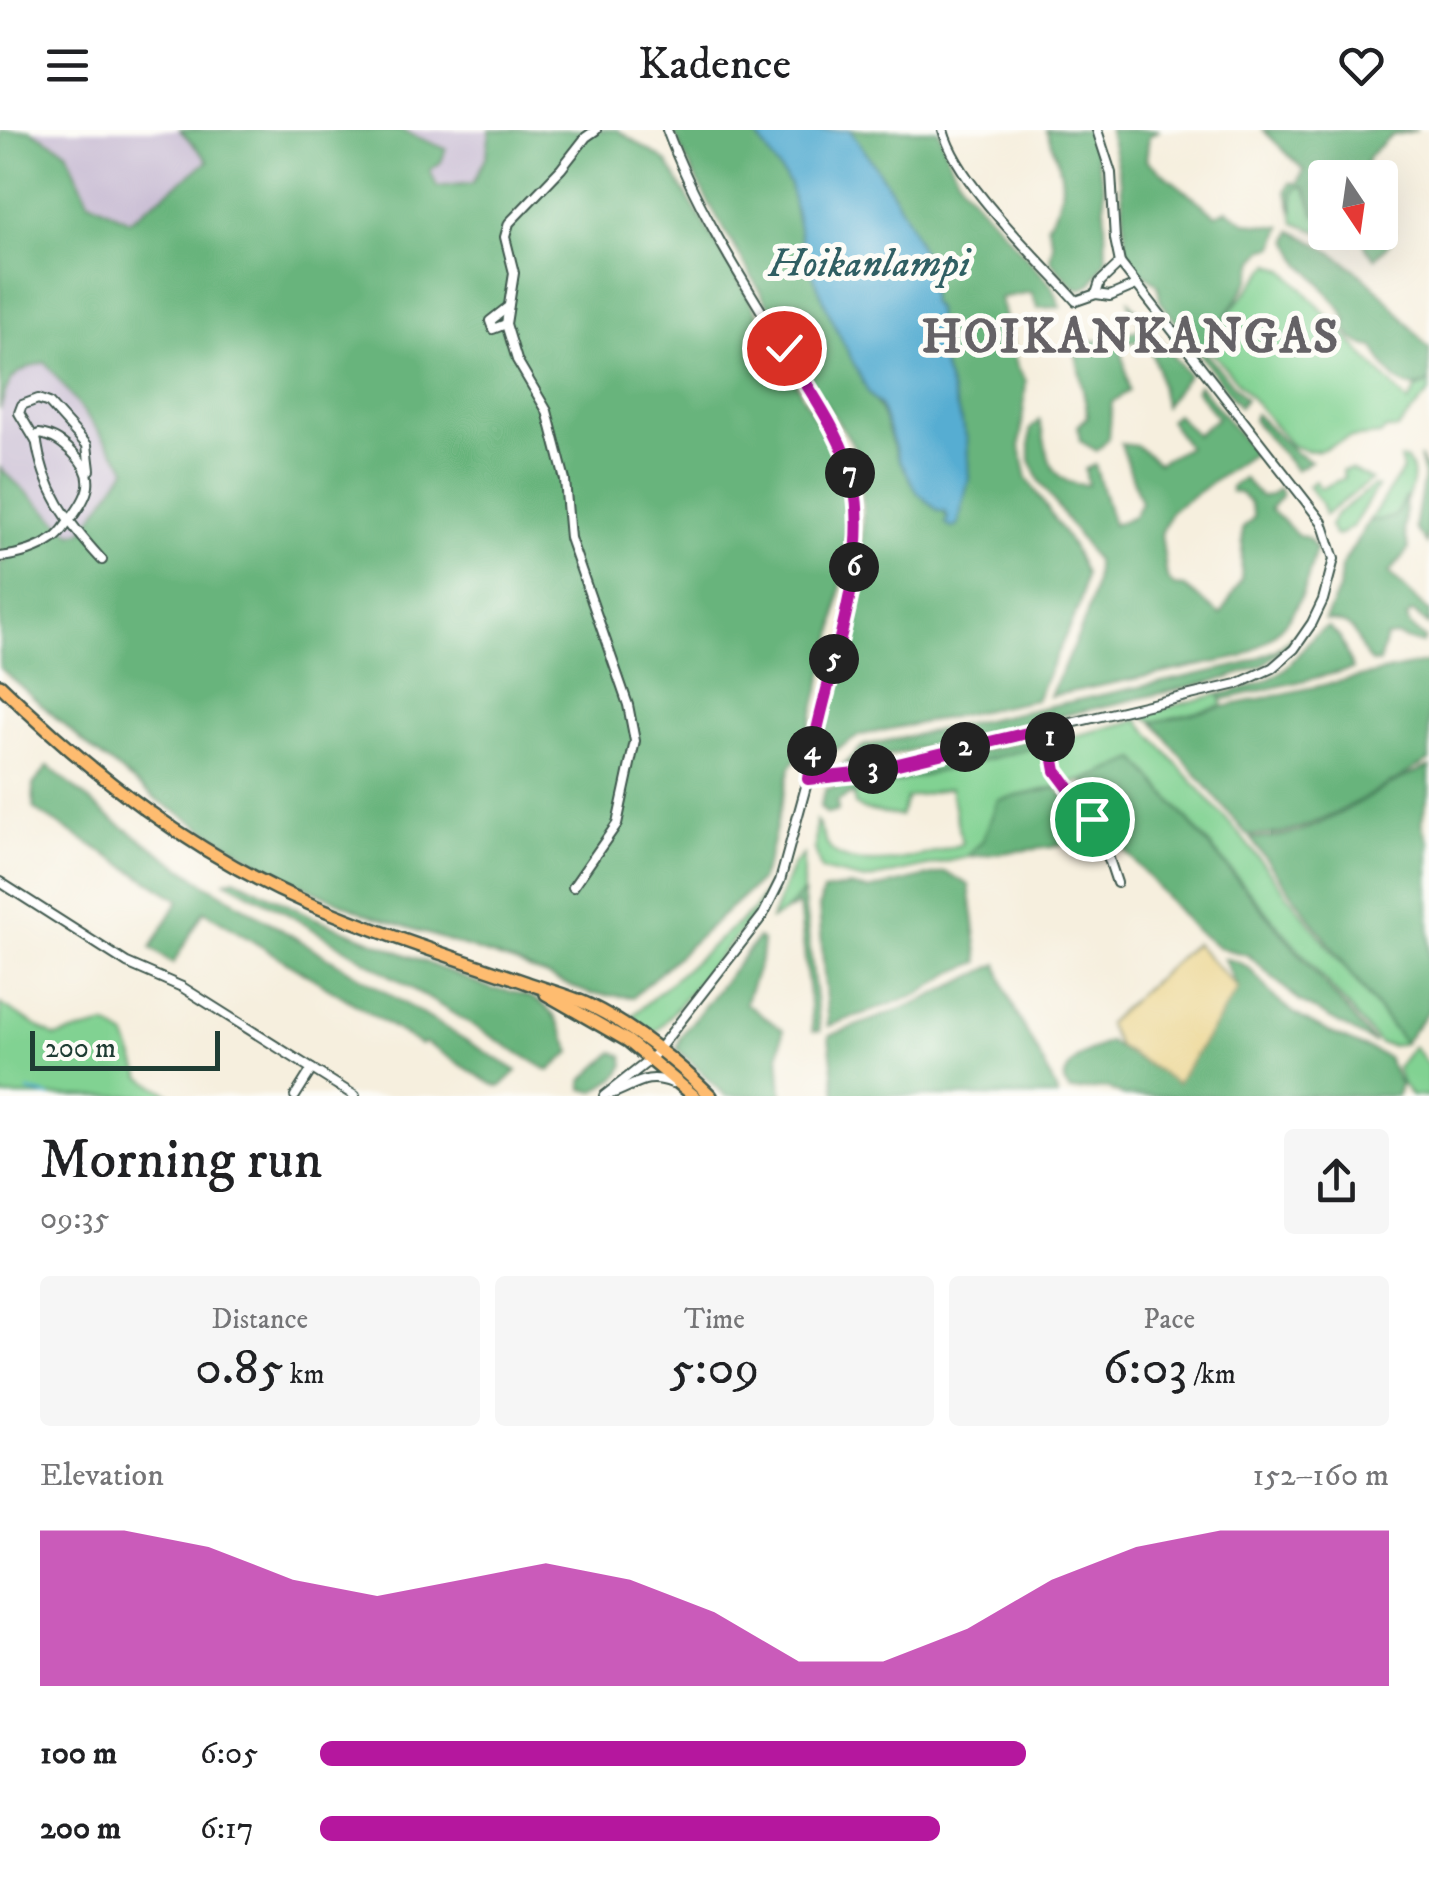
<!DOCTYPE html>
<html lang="en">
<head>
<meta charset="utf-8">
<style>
  :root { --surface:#fff; --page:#f6f6f6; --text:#202124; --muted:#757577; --accent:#b5179e }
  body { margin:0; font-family:"IM FELL DW Pica",serif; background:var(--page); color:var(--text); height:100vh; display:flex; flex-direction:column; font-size:38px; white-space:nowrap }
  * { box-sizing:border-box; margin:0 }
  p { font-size:32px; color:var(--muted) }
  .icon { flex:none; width:55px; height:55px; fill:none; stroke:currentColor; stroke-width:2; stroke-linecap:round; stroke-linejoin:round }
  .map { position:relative; height:966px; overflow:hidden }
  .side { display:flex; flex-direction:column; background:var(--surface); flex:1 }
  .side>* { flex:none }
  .needle { width:65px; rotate:167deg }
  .controls { position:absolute; left:1308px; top:30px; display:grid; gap:20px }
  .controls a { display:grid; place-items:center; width:90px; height:90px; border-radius:10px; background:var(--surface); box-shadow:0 10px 40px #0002; font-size:50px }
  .scale { position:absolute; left:30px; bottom:25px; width:190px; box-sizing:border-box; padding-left:10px; border:5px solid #1f3d34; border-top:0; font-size:28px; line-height:35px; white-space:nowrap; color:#1f3d34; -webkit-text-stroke:8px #fdfcf7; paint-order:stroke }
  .pin { position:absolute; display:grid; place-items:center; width:85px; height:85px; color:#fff; margin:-42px; border:5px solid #fff; border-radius:50%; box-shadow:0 2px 10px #0007 }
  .km { position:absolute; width:50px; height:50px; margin:-25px; border-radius:50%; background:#222; color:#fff; font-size:28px; line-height:50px; text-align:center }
  .round { display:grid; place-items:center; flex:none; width:105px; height:105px; border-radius:10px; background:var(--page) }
  .headline { display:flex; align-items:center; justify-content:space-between; height:170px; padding:0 40px }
  h1 { font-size:55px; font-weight:600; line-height:75px }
  .metrics { display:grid; grid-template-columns:repeat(3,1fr); gap:15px; height:170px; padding:10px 40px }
  .metrics div { display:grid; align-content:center; border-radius:10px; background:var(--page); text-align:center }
  .metrics b { font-size:50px; font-weight:600 }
  .metrics small { font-size:28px; font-weight:400 }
  .metrics p { font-size:28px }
  .chart { height:280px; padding:20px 40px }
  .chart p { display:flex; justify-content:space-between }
  .chart svg { width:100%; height:180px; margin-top:10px; fill:var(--accent); opacity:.7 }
  ul { padding:0 40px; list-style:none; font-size:32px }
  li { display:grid; grid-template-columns:160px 120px 1fr; align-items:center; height:75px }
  li i { height:25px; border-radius:12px; background:var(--accent) }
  header { display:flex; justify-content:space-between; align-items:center; height:130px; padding:0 40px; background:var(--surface); font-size:45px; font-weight:600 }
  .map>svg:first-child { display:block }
  .industrial { fill:#cbbfd5 }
  .green { fill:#81d292; stroke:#508863; stroke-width:2.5 }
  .forest { fill:#68b47c; stroke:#447858; stroke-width:2.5 }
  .sand { fill:#eeda9e; stroke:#868c69; stroke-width:2.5 }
  .water { fill:#56add2; stroke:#3a7583; stroke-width:2.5 }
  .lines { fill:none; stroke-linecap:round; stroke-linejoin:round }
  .stream { stroke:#56add2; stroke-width:2.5 }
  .minor-casing { stroke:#3f584e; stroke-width:12 }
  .highway-casing { stroke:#3f584e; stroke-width:16 }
  .minor { stroke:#fff; stroke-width:8 }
  .highway { stroke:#febc70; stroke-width:11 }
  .route-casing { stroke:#fff; stroke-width:20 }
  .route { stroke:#b5179e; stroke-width:12 }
  .labels { text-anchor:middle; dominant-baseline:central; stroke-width:10; stroke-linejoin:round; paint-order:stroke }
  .water-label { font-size:40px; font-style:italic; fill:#305f63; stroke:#fdfcf7 }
  .district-label { font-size:48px; font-weight:bold; letter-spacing:2.5px; fill:#656266; stroke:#fdfcf7 }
</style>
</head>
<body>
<header><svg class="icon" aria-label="menu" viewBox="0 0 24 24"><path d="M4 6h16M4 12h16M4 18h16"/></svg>Kadence<svg class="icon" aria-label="heart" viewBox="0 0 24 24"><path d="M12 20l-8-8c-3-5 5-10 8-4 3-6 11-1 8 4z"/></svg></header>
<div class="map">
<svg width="1429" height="966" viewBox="0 0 1429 966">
  <rect width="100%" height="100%" fill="#fdfcf7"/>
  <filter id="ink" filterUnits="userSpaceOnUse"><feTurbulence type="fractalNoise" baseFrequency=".01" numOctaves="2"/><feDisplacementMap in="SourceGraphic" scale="20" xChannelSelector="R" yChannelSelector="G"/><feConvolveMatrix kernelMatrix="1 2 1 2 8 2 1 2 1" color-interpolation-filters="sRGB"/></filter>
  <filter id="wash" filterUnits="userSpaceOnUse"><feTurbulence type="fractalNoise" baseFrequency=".0048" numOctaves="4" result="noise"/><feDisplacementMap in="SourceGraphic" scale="40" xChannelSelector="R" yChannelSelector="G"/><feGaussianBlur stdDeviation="2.25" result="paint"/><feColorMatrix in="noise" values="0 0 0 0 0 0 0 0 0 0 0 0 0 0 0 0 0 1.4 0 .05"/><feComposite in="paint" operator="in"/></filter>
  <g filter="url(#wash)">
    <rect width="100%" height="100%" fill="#f6efde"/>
    <g class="industrial">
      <polygon points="30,0 180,0 209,31 129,92 88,70 67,21"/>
      <polygon points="400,0 490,0 487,25 473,53 436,57 430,40"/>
      <polygon points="45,231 127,338 83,401 72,404 0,338 0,279 7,251 24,237"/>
    </g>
    <g class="green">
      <polygon points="1301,55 1306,58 1315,84 1325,92 1325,102 1344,103 1342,110 1295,93 1289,69 1292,77 1292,63"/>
      <polygon points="1271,134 1285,140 1408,273 1416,259 1429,253 1429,263 1397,299 1386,299 1380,305 1349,308 1321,320 1306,321 1291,315 1211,221 1226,186"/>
      <path d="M1400,329H1405C1421,343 1408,375 1393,388C1386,394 1378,390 1369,391L1403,340Z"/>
      <polygon points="1351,339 1371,350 1325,385 1321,373 1308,356 1315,351 1320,359 1344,348 1342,341"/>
      <polygon points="1373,356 1377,357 1353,396 1338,406 1334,404 1330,396 1335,385"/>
      <polygon points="1220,564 1223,576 1156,592 1138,585"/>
      <path d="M1138,590L1241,706L1404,913L1393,916L1379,913L1136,629L1083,651L999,670L983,710L967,727L865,750L821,740L815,719L816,691C824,701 824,717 836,724C867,743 930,724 962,714L950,658L907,668L900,686L865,680L855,675L853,663Z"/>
      <polygon points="803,725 803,762 785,782 771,789 793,735"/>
      <polygon points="773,748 759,779 659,899 650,904 631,887 754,779"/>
      <polygon points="0,874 55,907 106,895 126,907 141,947 172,966 0,966"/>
      <polygon points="1413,916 1429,936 1429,966 1411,966 1402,954 1397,938"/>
    </g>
    <g class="forest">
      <path d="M0,0H30L67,21L88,70L129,91L208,31L180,0H400L446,19L441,32L430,40L437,57L473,53L487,25L490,0H617L666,31L744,159L835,325L849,371L844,435L834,502L804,619L790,637L769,728L760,751L633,867L590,864L515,833L364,783L279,745L156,669L90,618L0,538V432L8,430L0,419V338L72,404L83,401L127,338L45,232C13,241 9,247 0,279Z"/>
      <path d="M673,0H753L790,55L804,123L869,264C888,283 887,309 900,330C915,353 941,368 950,395L969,348L967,309L937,218L936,179L930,172C934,116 882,45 850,0H939L950,31L963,56L1053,157L1061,177L1038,178L1031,162L1000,168L1017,236L1026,251L1020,316L1027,348L1072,416L1085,444L1080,474L1036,570L861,605L829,624L820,622C842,525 878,423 856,323C853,309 826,277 816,260C790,214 763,167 737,121C714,82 690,42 673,0Z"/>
      <path d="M1046,0H1089L1104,57L1106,129L1092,153L1081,159L1074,157L1050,130L1053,114L1047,94C1073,60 1060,36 1046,0Z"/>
      <polygon points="1109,0 1160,0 1149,6 1146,30 1216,85 1227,80 1247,93 1282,97 1275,117 1265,119 1255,130 1250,150 1203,220 1245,269 1239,277 1160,171 1158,155 1134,136 1126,117 1121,52"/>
      <polygon points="1263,0 1417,0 1391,6 1369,26 1361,47 1325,48 1325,92 1315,84 1306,59 1301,56 1293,63 1294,82 1286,61 1290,53 1298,53 1304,40"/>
      <polygon points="1380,85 1393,99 1390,113 1375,128 1367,120 1360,103 1380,102"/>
      <path d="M1292,101C1359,131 1382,164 1429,219V253C1399,267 1387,241 1374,217C1359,215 1353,211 1345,199L1347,190L1342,181L1312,143L1302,135L1289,110Z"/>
      <polygon points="1129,171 1188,245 1164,276 1157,238 1147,210 1126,213 1122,220 1129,261 1112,272 1109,308 1097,321 1080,311 1078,296 1088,286 1074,213 1080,205 1091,212 1142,199 1136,180 1130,179"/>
      <path d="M1199,255L1254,323L1171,381L1161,404L1167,448L1174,456L1185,457L1221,485L1241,450L1243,398L1254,387L1250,373L1240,363L1231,362V357L1243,348L1261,367L1271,365L1279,358L1282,365L1270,379L1298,405L1308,408L1316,419C1302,472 1292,499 1242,527L1050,566C1068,525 1098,477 1096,431L1040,352L1030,330V300L1039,290C1050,323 1045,355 1088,355L1085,339L1095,335L1113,395L1134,386L1141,373L1121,314L1137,316L1158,333L1188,317L1169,290L1176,284L1196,305L1217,288L1196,260Z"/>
      <polygon points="1255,284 1296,323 1311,331 1296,340 1253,290"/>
      <polygon points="1419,327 1429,343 1427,414 1415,398 1424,346"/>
      <path d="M1406,366L1404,400L1409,419L1389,443L1429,482V496L1413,482L1407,487L1409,495L1425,509L1422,514L1396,506L1386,507L1379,533L1371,532C1351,511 1364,493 1325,490L1339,460L1341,437L1369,391C1397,386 1391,394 1406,366Z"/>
      <path d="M1329,497L1340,508L1353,539L1221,570L1220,564C1242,559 1263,555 1282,541C1299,529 1309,503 1329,497Z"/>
      <polygon points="1292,506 1296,508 1262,536 1228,548 842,636 863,616 1242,535 1276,520"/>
      <path d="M1429,532V631C1375,659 1311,710 1247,705L1153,592Z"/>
      <polygon points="1043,606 1045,615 853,663 837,672 838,681 827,684 820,677 826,659"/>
      <polygon points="1136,629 1374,913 1299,871 1248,825 1220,818 1195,800 1123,718 1111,691 1083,651"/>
      <polygon points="48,636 109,687 199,750 517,941 500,957 492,954 424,912 421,915 204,781 173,834 151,818 179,770 34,679 33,655"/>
      <path d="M1429,637C1429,645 1429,657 1429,663C1423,686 1418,687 1429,712V880L1404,913L1250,708C1317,713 1369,658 1429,637Z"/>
      <polygon points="1057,658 1085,694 1087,709 1052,717 967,727 983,710 998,670"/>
      <polygon points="945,742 969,755 979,832 954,842 919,864 828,896 819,777 823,761 850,756 868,760"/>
      <path d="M235,748L317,789L492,859C542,863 555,878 571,922L549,941L286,783L226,751Z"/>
      <polygon points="803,762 820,901 813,901 799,775 785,782"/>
      <polygon points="758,808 763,811 761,829 745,873 783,900 779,925 782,966 726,966 677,919 681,906"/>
      <path d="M1224,829C1255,832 1256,851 1277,870C1307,897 1351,910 1387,927L1400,954L1397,966H1125L1107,958L1070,961L1064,953C1066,929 1089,921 1109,912L1177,952L1238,859Z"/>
      <path d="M998,834C1010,885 1040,917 1058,966H836L829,906L917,873Z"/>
      <polygon points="614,922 623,926 625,935 617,947 594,962 583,959 582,951"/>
    </g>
    <polygon class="sand" points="1195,813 1238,859 1177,953 1118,916 1107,893"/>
    <path class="water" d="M753,0H850C882,45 934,116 930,172L936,179L937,218L967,309L969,348L958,395L952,398L945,393L948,388L945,382L938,381L918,363L899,329L880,275L869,264L831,188L804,123L790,55Z"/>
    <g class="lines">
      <polyline class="stream" points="28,961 50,966"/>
    </g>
  </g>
  <g filter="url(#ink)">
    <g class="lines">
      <defs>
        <g id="minor">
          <path d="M943,0C958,55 1037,127 1076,171L1096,164L1110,166L1136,155"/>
          <polyline points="1096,164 1100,152 1120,133"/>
          <polyline points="506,194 493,199 490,191 508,177"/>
          <polyline points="37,313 19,283 22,275 38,269 49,273 87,315 90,340"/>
          <path d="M0,427C19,425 37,420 53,409C60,405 64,398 69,391C88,367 99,347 73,323C63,313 54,306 39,304L36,308C43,360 68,393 102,430"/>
          <polyline points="1048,598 1056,641 1102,708 1117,753"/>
          <polyline points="808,649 855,644 1237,554 1272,538 1294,519 1312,493 1323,470 1334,429 1322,392 1120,133 1115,109 1111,43 1097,0"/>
          <polyline points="0,752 127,833 182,857 355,966"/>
          <polyline points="573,757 617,694 635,611 628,575 570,408 565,350 547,281 517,230 506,194 514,143 505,107 509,93 561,39 586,7 596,0"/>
          <path d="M611,964C635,956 646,942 672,953"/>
          <polyline points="295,966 312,939"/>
          <path d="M604,966L651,929L763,785L780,751L808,649L855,433L856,372L846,327C791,217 710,116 667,0"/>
        </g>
        <g id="highway">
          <path d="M0,555C91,644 192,723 310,774C380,804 453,827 525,852C546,860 568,865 589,875C634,897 676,931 711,966"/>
          <polyline points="546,864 628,911 694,966"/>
        </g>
      </defs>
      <use href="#minor" class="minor-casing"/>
      <use href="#highway" class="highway-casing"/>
      <use href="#minor" class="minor"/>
      <use href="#highway" class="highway"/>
    </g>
  </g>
  <g class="lines" filter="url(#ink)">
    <defs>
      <path id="route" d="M784,218C809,260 844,306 854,355C872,442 819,560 808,649L856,644L1048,598L1056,641L1092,689"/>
    </defs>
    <use href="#route" class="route-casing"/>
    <use href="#route" class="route"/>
  </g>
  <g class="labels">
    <g class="water-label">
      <text x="869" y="135">Hoikanlampi</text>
    </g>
    <g class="district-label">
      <text x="1131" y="208">HOIKANKANGAS</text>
    </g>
  </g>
</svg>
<div class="controls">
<a><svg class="needle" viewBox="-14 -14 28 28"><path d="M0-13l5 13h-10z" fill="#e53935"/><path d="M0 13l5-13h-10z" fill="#757577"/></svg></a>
</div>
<div class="scale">200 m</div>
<div class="pin" style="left:1092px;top:689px;background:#1e9e55"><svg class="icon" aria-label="arrive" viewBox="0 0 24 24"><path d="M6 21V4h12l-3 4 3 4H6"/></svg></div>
<div class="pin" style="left:784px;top:218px;background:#d93025"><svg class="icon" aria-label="check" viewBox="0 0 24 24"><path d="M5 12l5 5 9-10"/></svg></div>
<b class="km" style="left:1050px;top:607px">1</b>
<b class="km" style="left:965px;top:617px">2</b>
<b class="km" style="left:873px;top:639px">3</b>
<b class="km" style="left:812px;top:621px">4</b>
<b class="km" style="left:834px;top:529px">5</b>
<b class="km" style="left:854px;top:437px">6</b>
<b class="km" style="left:850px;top:343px">7</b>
</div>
<section class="side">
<div class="headline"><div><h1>Morning run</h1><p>09:35</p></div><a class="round"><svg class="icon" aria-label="share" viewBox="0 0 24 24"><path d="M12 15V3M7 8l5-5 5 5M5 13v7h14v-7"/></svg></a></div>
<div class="metrics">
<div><p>Distance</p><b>0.85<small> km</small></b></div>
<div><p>Time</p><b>5:09</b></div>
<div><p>Pace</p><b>6:03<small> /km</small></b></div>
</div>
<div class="chart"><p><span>Elevation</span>152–160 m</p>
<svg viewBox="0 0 160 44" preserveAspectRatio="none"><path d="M0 44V6L10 6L20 10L30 18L40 22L50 18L60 14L70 18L80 26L90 38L100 38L110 30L120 18L130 10L140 6L150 6L160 6V44z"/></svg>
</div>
<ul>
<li><b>100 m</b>6:05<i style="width:66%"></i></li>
<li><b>200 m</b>6:17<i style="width:58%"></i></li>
</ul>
</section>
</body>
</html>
